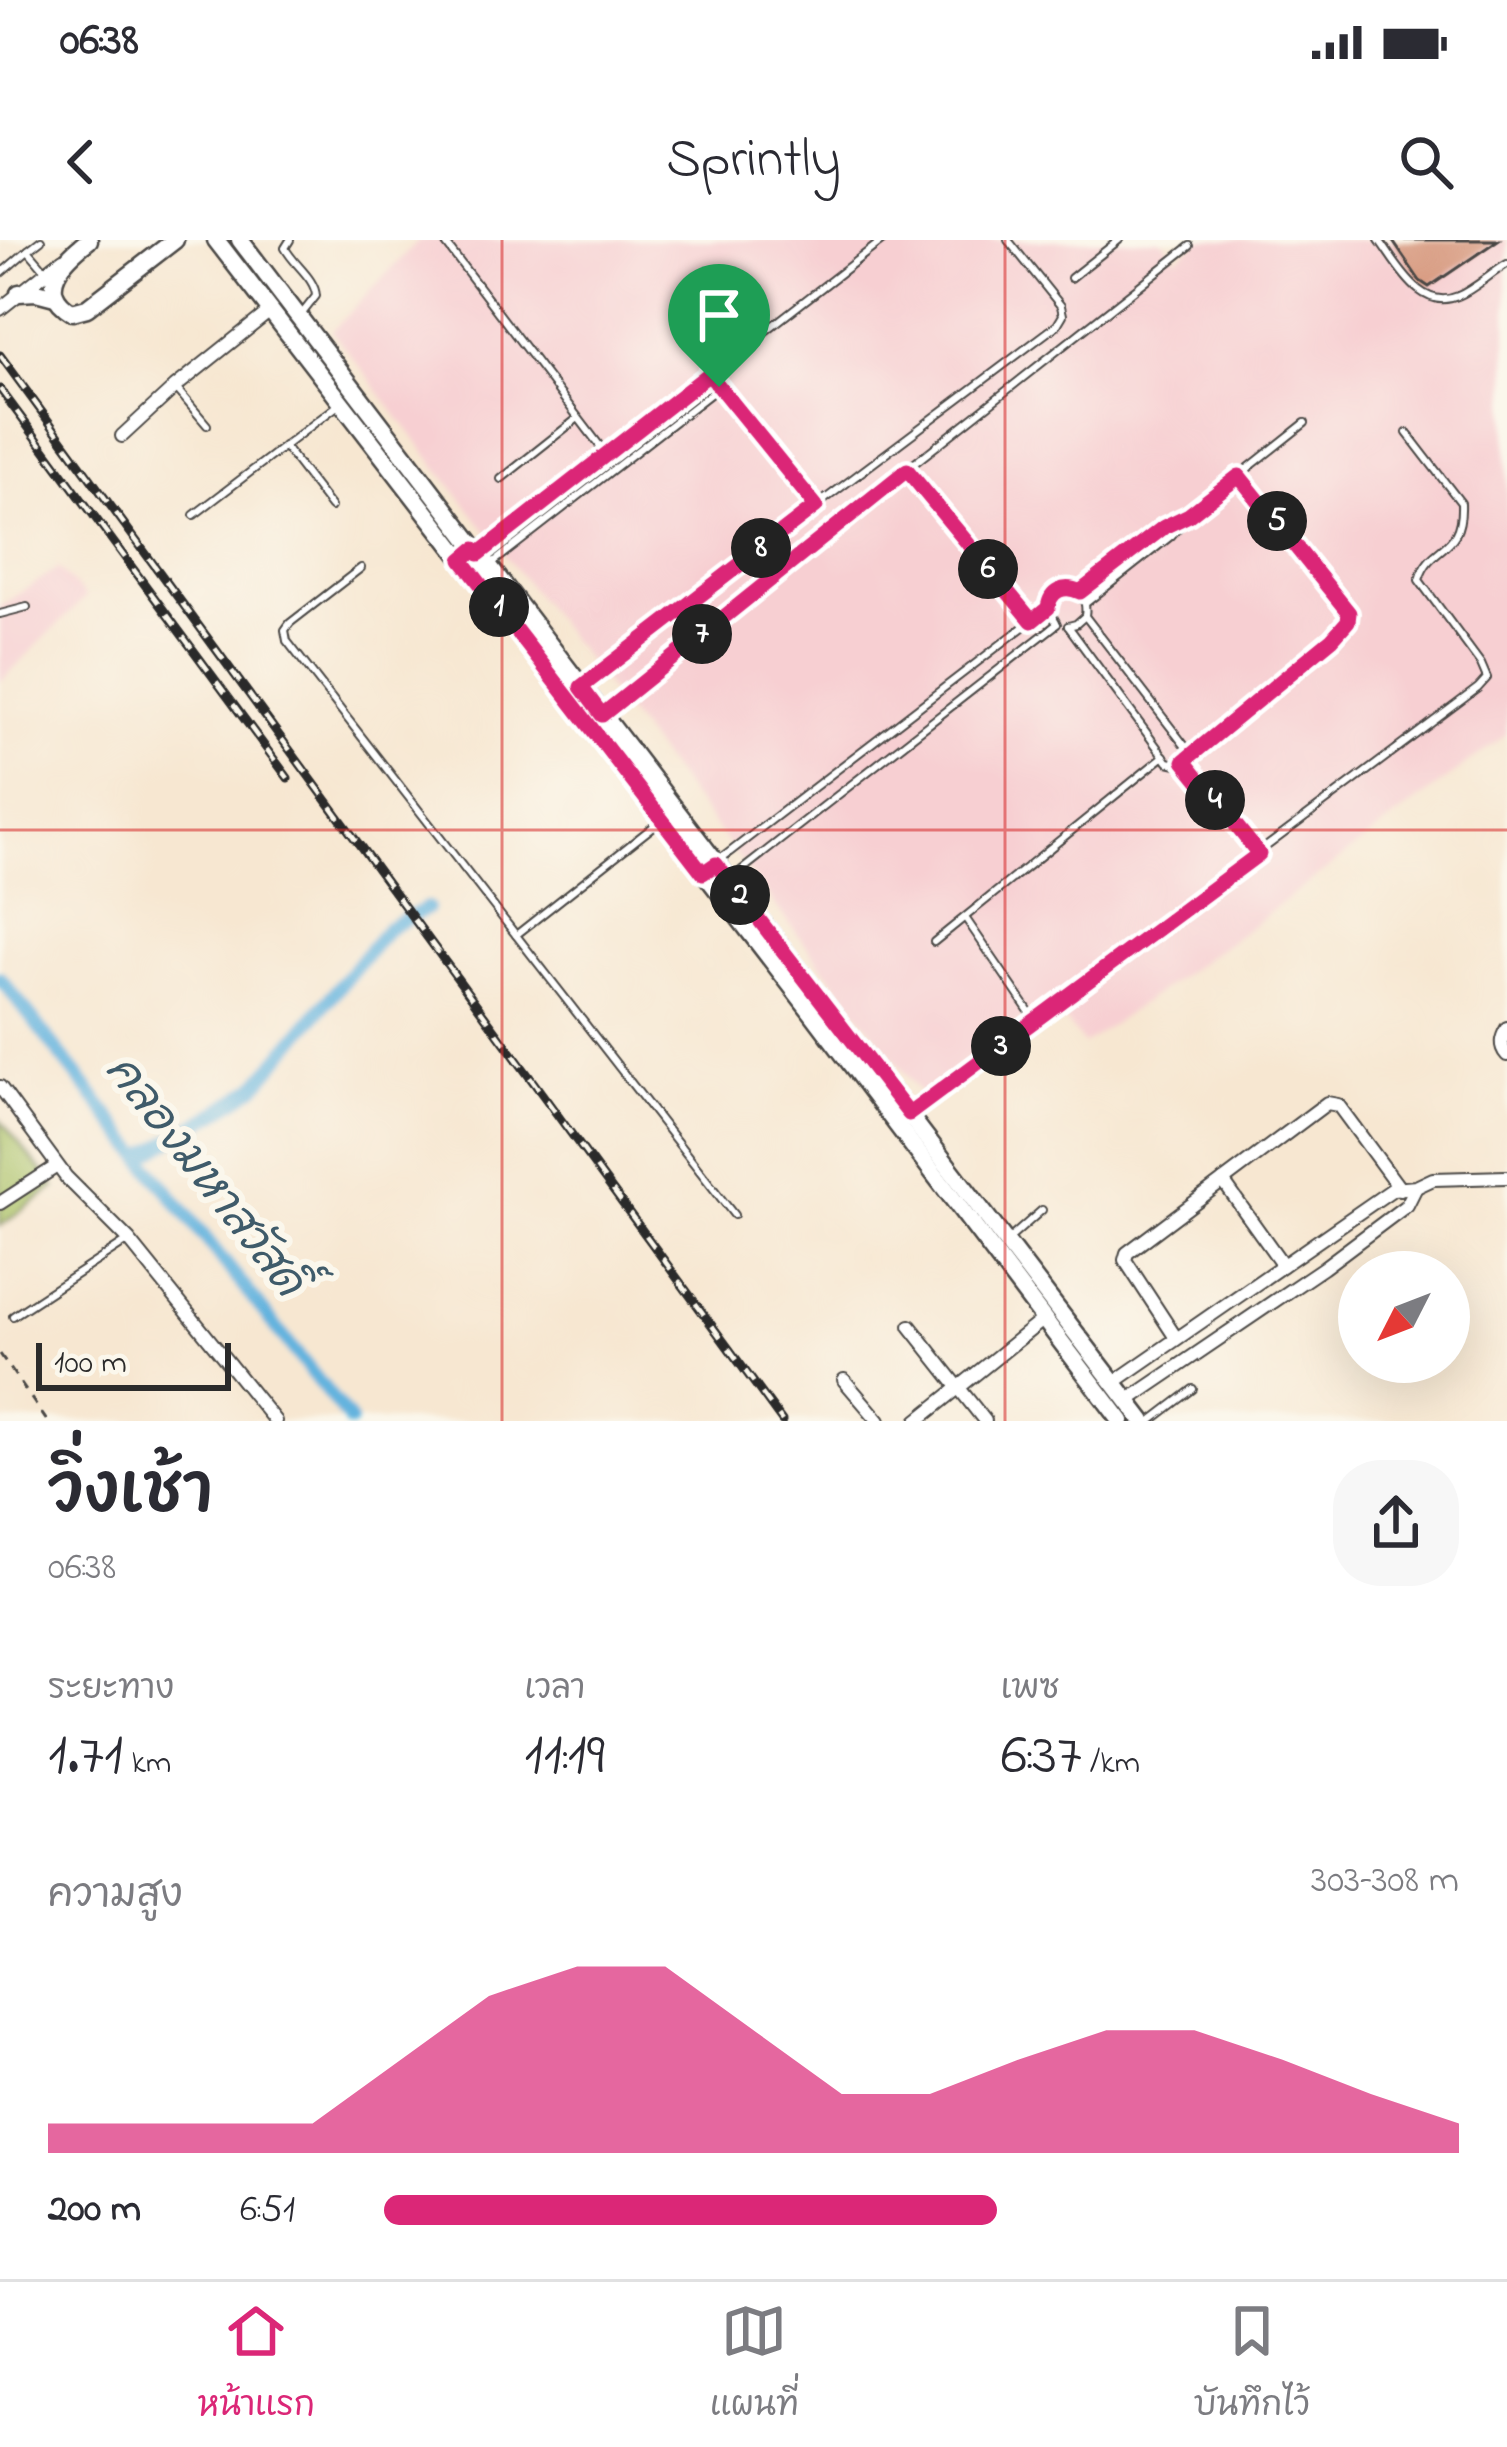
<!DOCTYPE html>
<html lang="th">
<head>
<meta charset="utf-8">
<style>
  :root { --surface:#fff; --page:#f7f7f7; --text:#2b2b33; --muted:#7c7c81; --line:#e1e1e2; --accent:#db2777 }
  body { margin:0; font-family:"Indie Flower","Playpen Sans Thai",sans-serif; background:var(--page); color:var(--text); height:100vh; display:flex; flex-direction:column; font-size:45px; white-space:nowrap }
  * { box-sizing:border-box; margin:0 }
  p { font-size:39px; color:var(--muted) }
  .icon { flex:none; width:66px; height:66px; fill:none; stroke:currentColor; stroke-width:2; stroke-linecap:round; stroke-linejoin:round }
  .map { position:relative; height:1181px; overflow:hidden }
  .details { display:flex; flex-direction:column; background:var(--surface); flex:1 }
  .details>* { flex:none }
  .needle { width:78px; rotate:228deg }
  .buttons { position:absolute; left:1338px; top:1011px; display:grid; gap:24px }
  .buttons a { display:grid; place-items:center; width:132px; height:132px; border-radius:50%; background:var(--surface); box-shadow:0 12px 48px #0002; font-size:60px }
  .scale { position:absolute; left:36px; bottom:30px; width:195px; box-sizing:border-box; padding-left:12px; border:6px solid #2b2b2b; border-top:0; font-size:33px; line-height:42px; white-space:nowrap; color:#2b2b2b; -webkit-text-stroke:9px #fbf7ec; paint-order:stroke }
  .pin { position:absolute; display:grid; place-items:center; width:102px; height:102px; color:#fff; margin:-123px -51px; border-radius:50% 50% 50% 0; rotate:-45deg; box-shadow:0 0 12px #0007 }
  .pin .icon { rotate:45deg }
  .km { position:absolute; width:60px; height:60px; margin:-30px; border-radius:50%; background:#222; color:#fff; font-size:33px; line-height:60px; text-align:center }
  .round { display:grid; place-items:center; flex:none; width:126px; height:126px; border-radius:48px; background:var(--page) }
  .headline { display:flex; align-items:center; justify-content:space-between; height:204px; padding:0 48px }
  h1 { font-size:66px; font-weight:600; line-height:90px }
  .metrics { display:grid; grid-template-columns:repeat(3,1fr); gap:18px; height:204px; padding:12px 48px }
  .metrics div { display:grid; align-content:center }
  .metrics b { font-size:60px; font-weight:600 }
  .metrics small { font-size:33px; font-weight:400 }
  .metrics p { font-size:33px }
  .chart { height:336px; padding:24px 48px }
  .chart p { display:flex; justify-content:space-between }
  .chart svg { width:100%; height:216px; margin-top:12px; fill:var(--accent); opacity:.7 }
  ul { padding:0 48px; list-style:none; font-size:39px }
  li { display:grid; grid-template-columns:192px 144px 1fr; align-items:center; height:90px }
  li i { height:30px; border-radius:15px; background:var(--accent) }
  .status { display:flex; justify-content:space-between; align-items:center; height:84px; padding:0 60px; background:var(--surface); direction:ltr }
  .status svg { height:33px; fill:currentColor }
  header { display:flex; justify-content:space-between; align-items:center; height:156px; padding:0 48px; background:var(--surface); font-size:54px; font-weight:600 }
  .dock { display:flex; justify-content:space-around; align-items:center; height:168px; border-top:3px solid var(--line); background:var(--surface); font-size:33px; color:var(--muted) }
  .dock a { display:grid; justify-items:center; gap:6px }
  .dock .current { color:var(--accent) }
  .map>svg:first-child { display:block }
  .built { fill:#f7cfd2 }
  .green { fill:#aac166; stroke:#6a7648; stroke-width:3 }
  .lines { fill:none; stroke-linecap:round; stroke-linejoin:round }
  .canal { stroke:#63b3de; stroke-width:14 }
  .building { fill:#d7997f }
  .service-casing { stroke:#4a4744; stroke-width:10 }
  .minor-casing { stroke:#4a4744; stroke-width:16 }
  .secondary-casing { stroke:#4a4744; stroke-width:21 }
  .path { stroke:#4a4744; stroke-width:3; stroke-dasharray:9 9; stroke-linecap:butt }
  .service { stroke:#fff; stroke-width:6 }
  .minor { stroke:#fff; stroke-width:12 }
  .secondary { stroke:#fff; stroke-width:16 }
  .rail-casing { stroke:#2b2b2b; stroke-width:9 }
  .rail { stroke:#fbf7ec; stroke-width:4.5; stroke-dasharray:14; stroke-linecap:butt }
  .route-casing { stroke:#fff; stroke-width:24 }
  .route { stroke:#db2777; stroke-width:15 }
  .grid { fill:none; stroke:#d62828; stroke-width:3; stroke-opacity:0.55 }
  .labels { text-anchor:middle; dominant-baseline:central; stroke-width:12; stroke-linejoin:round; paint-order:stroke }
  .water-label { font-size:45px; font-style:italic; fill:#3f5b6a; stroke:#fbf7ec }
</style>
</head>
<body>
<div class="status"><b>06:38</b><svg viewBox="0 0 49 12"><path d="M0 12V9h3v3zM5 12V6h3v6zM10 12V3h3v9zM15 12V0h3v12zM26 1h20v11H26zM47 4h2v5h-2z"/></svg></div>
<header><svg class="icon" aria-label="back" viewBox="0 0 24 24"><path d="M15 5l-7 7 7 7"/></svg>Sprintly<svg class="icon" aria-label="search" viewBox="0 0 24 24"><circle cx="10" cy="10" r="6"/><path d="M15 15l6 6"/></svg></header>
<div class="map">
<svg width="1507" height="1181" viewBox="0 0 1507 1181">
  <rect width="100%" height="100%" fill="#fbf7ec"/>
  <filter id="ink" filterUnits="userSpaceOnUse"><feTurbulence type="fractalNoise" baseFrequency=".00833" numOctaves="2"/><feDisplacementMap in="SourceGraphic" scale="24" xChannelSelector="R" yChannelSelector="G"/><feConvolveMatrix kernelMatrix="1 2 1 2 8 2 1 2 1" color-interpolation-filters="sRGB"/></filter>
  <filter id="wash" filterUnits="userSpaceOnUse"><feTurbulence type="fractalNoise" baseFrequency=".004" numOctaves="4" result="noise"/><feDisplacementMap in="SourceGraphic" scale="48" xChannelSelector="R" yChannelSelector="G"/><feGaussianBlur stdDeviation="2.7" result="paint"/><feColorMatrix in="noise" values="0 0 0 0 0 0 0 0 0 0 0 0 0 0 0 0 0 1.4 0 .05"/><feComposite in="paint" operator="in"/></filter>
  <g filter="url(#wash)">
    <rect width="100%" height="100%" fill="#f7e7d1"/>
    <g class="built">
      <polygon points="419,0 1162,0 1177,18 1200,0 1507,0 1507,494 1239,695 1084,804 1047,760 922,855 332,91"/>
      <polygon points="58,328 86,357 0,442 0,366"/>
    </g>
    <polygon class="green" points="0,880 55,947 0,986"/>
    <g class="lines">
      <g class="canal">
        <polyline points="0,738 350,1181"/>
        <polyline points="142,917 218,872 256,846 388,688 427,668"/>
      </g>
    </g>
    <g id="blocks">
      <polygon class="building" points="1392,0 1498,0 1429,47 1420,41"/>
    </g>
  </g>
  <g filter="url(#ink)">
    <use href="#blocks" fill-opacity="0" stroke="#4a4744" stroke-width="3"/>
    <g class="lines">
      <defs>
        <g id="service">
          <polyline points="41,0 28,10 46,31"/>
          <path d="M290,0L285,8C294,25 315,38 316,56L301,75"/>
          <polyline points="443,0 606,214"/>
          <path d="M1379,0C1398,25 1420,72 1458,56C1475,49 1491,33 1507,24"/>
          <polyline points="0,34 28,10"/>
          <polyline points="1071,38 1119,0"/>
          <polyline points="709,134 816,266 1057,85 1063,75 1061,66 1008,0"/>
          <polyline points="175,147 207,185"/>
          <polyline points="284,206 331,267"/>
          <polyline points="907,230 1032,381"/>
          <polyline points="501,239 578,178"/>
          <polyline points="194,275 337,166"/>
          <polyline points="483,310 883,0"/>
          <polyline points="490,325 719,147"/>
          <polyline points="361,328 290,383 285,390 287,401 734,975"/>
          <polyline points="1080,352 1164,287 1184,278"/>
          <polyline points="1086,363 1171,296 1189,275 1305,183"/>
          <polyline points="0,374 27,367"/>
          <path d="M1056,382L1048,368C1055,337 1090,344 1085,376L1192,515"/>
          <polyline points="1068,386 1168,522 1177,524 1184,522 1332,399 1349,381 1349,372 1239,235"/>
          <polyline points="1068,386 1076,384 1085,376"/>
          <polyline points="582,447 816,266"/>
          <polyline points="606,471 798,315 1190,6"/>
          <polyline points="1184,522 1259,614"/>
          <polyline points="718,621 1048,368"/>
          <polyline points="729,640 1057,384"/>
          <polyline points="966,679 1035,780"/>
          <polyline points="516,695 659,582"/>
          <polyline points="934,702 1164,516"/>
          <path d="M913,871L1478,448L1487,438L1481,424L1419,340C1430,302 1463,315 1461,263L1407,193"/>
          <polyline points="1008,1000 1042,970"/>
          <polyline points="13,1076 129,1000"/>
          <polyline points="1151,1181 1193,1149"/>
        </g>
        <g id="minor">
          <polyline points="0,69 63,19"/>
          <polyline points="122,196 175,147 270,71"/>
          <path d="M1507,788C1501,798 1499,806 1507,815"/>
          <polyline points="0,847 66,937 129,1000 275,1181"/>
          <polyline points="1223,941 1283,1025"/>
          <polyline points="0,963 57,926"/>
          <polyline points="910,1086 985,1181"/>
          <polyline points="1176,1098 1125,1020 1127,1013 1327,863 1338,865 1400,949"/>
          <polyline points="844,1140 879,1181"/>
          <polyline points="1113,1143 1393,949 1416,947 1433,939 1507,937"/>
          <polyline points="1127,1161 1323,1028 1407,965 1416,947"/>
          <polyline points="917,1181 1044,1079"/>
        </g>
        <g id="secondary">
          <path d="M89,0C65,18 33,49 72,72L87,68L175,0"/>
          <polyline points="216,0 810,770 1121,1181"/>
          <polyline points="240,0 1143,1181"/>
          <polyline points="19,53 36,52 55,57"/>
        </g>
      </defs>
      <use href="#service" class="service-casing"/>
      <use href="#minor" class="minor-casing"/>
      <use href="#secondary" class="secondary-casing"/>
      <polyline class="path" points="0,1114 47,1181"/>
      <use href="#service" class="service"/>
      <use href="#minor" class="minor"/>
      <use href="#secondary" class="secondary"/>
      <defs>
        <g id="rail">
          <polyline points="0,115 782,1181"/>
          <polyline points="0,149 288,538"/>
        </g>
      </defs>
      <use href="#rail" class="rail-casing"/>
      <use href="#rail" class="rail"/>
    </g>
  </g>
  <g class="lines" filter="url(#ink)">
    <defs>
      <path id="route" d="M709,134L816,266L581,447L602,475L907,230L1032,381L1048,368C1050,351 1064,344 1080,352L1164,287L1189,275L1239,236L1349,373L1348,381L1332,399L1184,521L1259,614L909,874L716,624L703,633L462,320L475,309L479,314Z"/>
    </defs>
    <use href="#route" class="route-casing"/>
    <use href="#route" class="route"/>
  </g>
  <path class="grid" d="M502,0V1181M1005,0V1181M0,590H1507"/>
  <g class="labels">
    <g class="water-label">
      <text transform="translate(203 937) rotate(52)">คลองมหาสวัสดิ์</text>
    </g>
  </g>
</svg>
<div class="buttons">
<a><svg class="needle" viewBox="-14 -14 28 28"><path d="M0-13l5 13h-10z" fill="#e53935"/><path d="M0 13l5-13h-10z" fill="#7c7c81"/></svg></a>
</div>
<div class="scale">100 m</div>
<div class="pin" style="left:719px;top:147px;background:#1e9e55"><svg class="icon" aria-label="arrive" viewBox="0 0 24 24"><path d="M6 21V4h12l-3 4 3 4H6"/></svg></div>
<b class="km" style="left:499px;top:367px">1</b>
<b class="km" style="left:740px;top:655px">2</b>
<b class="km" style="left:1001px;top:806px">3</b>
<b class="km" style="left:1215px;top:560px">4</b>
<b class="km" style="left:1277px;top:281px">5</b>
<b class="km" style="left:988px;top:329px">6</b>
<b class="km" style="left:702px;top:394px">7</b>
<b class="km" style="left:761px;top:308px">8</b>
</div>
<section class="details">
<div class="headline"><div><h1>วิ่งเช้า</h1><p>06:38</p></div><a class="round"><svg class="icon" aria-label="share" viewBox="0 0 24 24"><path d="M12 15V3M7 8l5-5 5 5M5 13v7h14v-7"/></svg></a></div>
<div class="metrics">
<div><p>ระยะทาง</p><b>1.71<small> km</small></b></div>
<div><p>เวลา</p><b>11:19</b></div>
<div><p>เพซ</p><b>6:37<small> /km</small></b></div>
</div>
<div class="chart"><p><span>ความสูง</span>303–308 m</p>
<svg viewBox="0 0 160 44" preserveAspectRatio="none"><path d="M0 44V38L10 38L20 38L30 38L40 25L50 12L60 6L70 6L80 19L90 32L100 32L110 25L120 19L130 19L140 25L150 32L160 38V44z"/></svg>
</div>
<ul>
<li><b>200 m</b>6:51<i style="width:57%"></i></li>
</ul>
</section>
<nav class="dock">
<a class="current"><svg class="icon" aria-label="home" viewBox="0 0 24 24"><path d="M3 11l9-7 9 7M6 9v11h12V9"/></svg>หน้าแรก</a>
<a><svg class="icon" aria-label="map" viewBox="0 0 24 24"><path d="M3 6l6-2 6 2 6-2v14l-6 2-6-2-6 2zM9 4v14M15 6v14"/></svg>แผนที่</a>
<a><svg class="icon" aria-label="saved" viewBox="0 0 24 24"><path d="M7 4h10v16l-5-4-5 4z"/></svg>บันทึกไว้</a>
</nav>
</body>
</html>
